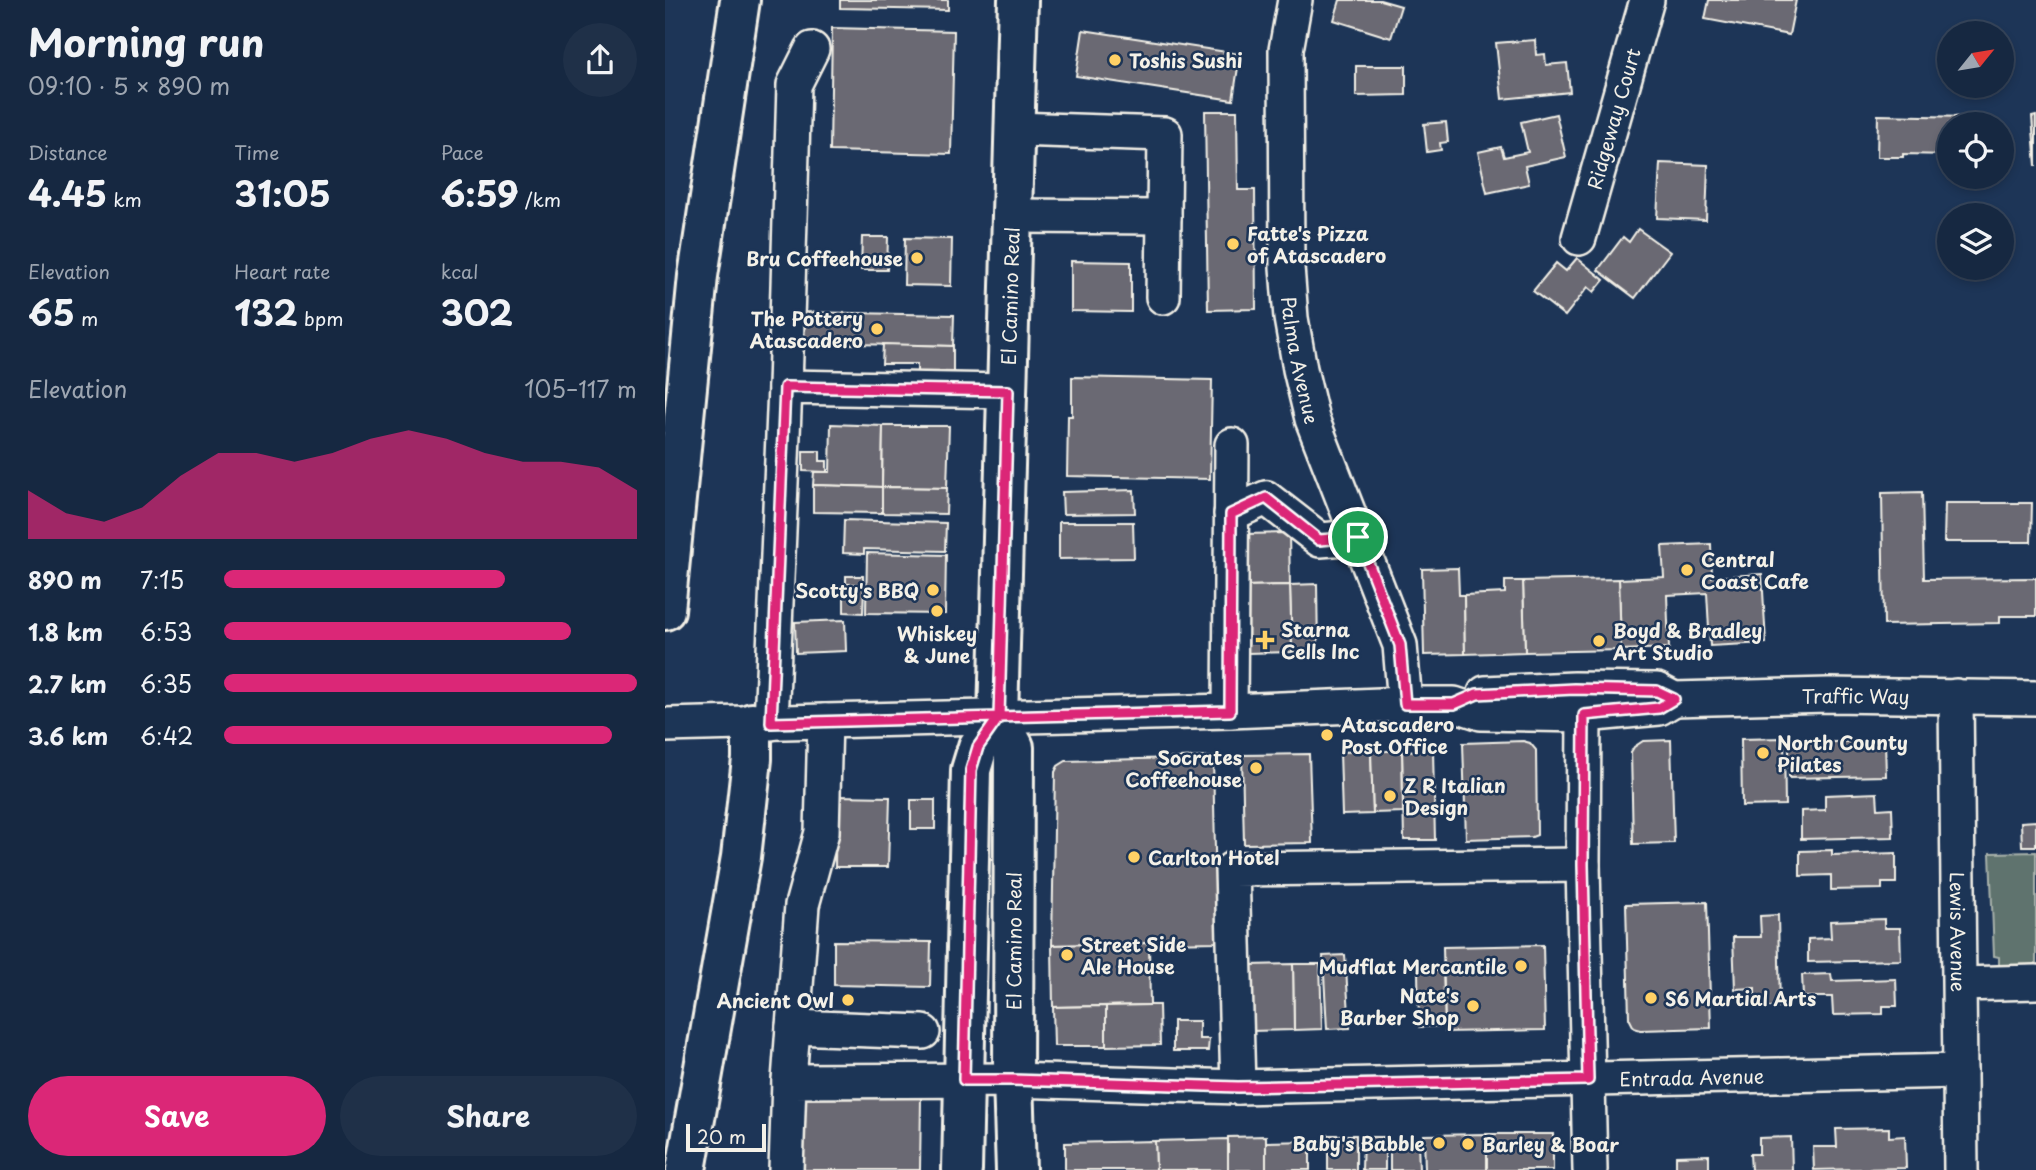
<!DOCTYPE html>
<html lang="en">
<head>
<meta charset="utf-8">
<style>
  :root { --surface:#162841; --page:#1f3048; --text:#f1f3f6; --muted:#9ea6b1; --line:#35445a; --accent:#db2777 }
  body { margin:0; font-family:"Playpen Sans",sans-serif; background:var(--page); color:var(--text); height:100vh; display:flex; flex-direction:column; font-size:26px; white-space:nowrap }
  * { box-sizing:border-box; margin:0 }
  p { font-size:23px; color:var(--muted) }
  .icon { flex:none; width:38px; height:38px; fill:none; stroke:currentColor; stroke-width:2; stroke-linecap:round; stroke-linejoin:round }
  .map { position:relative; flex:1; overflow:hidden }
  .drawer { display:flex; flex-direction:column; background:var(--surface); width:665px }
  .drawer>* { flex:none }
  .needle { width:46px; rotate:60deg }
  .fabs { position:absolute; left:1272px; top:21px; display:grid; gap:14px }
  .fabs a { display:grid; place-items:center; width:77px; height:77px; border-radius:50%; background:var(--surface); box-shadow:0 4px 10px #0003,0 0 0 2px var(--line); font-size:35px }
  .scale { position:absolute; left:21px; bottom:18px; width:80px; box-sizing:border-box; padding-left:7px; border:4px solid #f4f1e8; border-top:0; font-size:19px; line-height:24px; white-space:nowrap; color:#f4f1e8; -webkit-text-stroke:5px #1d3557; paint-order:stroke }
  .pin { position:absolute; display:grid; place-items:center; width:60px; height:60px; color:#fff; margin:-30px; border:4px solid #fff; border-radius:50%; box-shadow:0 2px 7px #0007 }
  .round { display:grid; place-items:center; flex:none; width:74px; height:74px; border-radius:37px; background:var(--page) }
  .headline { display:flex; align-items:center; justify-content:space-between; height:119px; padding:0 28px }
  h1 { font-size:38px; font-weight:700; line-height:52px }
  .metrics { display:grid; grid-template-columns:repeat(3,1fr); gap:10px; height:119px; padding:7px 28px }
  .metrics div { display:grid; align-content:center }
  .metrics b { font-size:35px; font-weight:700 }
  .metrics small { font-size:19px; font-weight:400 }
  .metrics p { font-size:19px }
  .chart { height:196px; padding:14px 28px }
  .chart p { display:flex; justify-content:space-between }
  .chart svg { width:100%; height:126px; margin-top:7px; fill:var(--accent); opacity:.7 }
  .button { display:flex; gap:14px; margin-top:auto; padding:14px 28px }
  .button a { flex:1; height:80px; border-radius:42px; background:var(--accent); color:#fff; font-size:28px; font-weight:700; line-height:80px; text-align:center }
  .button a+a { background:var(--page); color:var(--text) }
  ul { padding:0 28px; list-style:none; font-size:23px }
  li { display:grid; grid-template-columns:112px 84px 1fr; align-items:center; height:52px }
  li i { height:18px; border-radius:9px; background:var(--accent) }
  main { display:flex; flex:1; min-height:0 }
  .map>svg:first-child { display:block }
  .green { fill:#5e736e; stroke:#a9b2ab; stroke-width:2 }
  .building { fill:#6a6973; stroke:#f4f1e8; stroke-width:2 }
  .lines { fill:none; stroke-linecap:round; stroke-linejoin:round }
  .minor-casing { stroke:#f4f1e8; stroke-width:38 }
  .major-casing { stroke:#f4f1e8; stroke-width:44 }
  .highway-casing { stroke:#f4f1e8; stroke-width:44 }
  .minor { stroke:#1d3557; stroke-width:33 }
  .major { stroke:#1d3557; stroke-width:38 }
  .highway { stroke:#1d3557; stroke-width:38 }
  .route-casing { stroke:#fff; stroke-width:14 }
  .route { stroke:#db2777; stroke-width:9 }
  .poi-dot { fill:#ffd166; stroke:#1d3557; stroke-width:2.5 }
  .labels { text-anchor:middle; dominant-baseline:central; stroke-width:5; stroke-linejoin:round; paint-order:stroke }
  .poi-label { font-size:19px; font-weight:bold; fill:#f4f1e8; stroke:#1d3557; text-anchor:start }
  .street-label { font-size:19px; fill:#f4f1e8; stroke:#1d3557 }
</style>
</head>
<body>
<main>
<section class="drawer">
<div class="headline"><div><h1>Morning run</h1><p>09:10 · 5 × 890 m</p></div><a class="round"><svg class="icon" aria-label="share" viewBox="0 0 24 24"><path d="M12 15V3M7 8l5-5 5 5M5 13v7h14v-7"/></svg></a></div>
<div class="metrics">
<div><p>Distance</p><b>4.45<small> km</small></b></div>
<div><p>Time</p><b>31:05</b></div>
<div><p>Pace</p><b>6:59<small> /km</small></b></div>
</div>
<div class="metrics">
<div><p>Elevation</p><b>65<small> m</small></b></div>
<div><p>Heart rate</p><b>132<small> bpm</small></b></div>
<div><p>kcal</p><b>302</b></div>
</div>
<div class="chart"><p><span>Elevation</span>105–117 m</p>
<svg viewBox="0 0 160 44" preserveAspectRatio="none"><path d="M0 44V27L10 35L20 38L30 33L40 22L50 14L60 14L70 17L80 14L90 9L100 6L110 9L120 14L130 17L140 17L150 19L160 27V44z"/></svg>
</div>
<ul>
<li><b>890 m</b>7:15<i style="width:68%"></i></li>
<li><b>1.8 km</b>6:53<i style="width:84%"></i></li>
<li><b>2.7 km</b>6:35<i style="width:100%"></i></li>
<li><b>3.6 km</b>6:42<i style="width:94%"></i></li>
</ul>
<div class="button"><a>Save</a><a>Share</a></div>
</section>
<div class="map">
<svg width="1371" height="1170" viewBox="0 0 1371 1170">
  <rect width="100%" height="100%" fill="#1d3557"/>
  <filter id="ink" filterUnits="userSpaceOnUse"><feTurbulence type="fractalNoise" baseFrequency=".0143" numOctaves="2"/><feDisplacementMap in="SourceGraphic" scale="14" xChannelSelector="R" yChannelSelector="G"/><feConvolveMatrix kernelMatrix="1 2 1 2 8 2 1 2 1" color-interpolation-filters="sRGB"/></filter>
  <g filter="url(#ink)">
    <polygon class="green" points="1371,852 1371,974 1334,974 1334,957 1329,956 1325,853"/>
    <g class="building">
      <polygon points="175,0 283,0 283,10 175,8"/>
      <polygon points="675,0 715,0 736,6 726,38 669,20"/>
      <polygon points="1044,0 1131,0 1124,35 1040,19"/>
      <polygon points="167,28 289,31 286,154 165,151"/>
      <polygon points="418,30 575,54 568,100 411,76"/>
      <polygon points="870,40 871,55 880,54 881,65 902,63 905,92 837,99 831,43"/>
      <polygon points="691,66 741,66 741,95 691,96"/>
      <polygon points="540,111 572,111 573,190 590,190 591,309 543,310"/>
      <polygon points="891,114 901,157 860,166 864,184 822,193 813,152 836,147 839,157 863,152 856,122"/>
      <polygon points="1213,115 1301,117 1301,124 1284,124 1284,155 1238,154 1238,157 1212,157"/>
      <polygon points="1371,116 1371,166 1367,117"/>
      <polygon points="781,122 783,142 775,143 776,150 762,152 759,124"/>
      <polygon points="995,163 1043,165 1041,220 992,218"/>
      <polygon points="973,229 1005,252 970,298 933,270 958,237 964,242"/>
      <polygon points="197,237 223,237 222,270 196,270"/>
      <polygon points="240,238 287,239 286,286 239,285"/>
      <polygon points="912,258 939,280 929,292 923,287 900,316 868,291 891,263 901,271"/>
      <polygon points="406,261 466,262 466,312 406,311"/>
      <polygon points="135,312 289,315 288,346 135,343"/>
      <polygon points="218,344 288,346 288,372 252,372 252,364 217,364"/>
      <polygon points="407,377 547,380 545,479 402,476 403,416 407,416"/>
      <polygon points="166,424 218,426 217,487 148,485 149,472 165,472"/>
      <polygon points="218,426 284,426 282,488 217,487"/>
      <polygon points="138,451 155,451 155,461 162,461 162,472 138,471"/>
      <polygon points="148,485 217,487 217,513 148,512"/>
      <polygon points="217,487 282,488 281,514 217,513"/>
      <polygon points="469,490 470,513 398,514 397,492"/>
      <polygon points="1257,492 1259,579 1371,578 1371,616 1335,616 1335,623 1219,625 1217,493"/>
      <polygon points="1280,503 1367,503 1366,542 1279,542"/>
      <polygon points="179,520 281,523 280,551 199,549 199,554 178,553"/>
      <polygon points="394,522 468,522 469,558 394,559"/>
      <polygon points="624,533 625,585 580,586 579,534"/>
      <polygon points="1046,544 1047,577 1097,574 1101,643 1045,646 1042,593 1002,595 1004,648 956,650 954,579 999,577 997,546"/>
      <polygon points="202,553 281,555 280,614 201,613"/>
      <polygon points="793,568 794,595 799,595 800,654 759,655 757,569"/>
      <rect x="181" y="576" width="17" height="8"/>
      <polygon points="954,579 956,650 860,652 858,581"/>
      <polygon points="840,581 858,581 860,652 800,654 799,595 840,593"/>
      <polygon points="652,584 653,651 627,652 625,585"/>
      <polygon points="625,585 627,652 582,653 580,586"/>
      <polygon points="179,586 199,586 198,613 179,612"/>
      <polygon points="180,620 181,651 131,653 130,622"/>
      <polygon points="1119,738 1120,805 1077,806 1076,739"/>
      <polygon points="1006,740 1009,843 968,844 966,752 969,747 978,741"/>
      <polygon points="858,741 865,743 871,750 872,835 867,837 801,839 798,743"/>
      <polygon points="1220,741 1221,776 1124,778 1124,743"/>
      <polygon points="768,750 770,840 739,840 737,751"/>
      <polygon points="706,751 708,814 677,815 675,752"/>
      <polygon points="706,751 737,751 738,812 708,813"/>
      <polygon points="644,754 647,843 579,844 577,755"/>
      <polygon points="548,757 552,942 387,945 390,772 393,766 401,761"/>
      <polygon points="1212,793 1213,809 1227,808 1228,837 1136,839 1136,811 1160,810 1160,795"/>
      <polygon points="171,796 225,797 223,867 170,867"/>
      <rect x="246" y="800" width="24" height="29"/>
      <polygon points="1371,821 1371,846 1357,846 1356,822"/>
      <polygon points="1167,850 1167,855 1231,853 1231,883 1217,883 1217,889 1166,890 1166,875 1135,876 1135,851"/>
      <polygon points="1042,902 1046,1028 976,1030 969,1028 964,1018 961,904"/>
      <polygon points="1113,915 1115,1007 1090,1007 1090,988 1070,989 1068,937 1096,937 1095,916"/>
      <polygon points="1219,919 1219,928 1235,928 1236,960 1143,962 1143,939 1166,938 1165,921"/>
      <polygon points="169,941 266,942 265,987 169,985"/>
      <polygon points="484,943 485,1005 388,1007 387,945"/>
      <polygon points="878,945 880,1030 780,1032 778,947"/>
      <polygon points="680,955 685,1028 662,1029 658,956"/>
      <polygon points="628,964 655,964 657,1029 629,1030"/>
      <polygon points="628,964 629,1030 586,1031 585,965"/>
      <polygon points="753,971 778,971 780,1026 754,1027"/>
      <polygon points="1166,974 1167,981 1231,979 1232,1006 1218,1006 1218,1014 1168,1015 1167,997 1138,997 1137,975"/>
      <polygon points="485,1005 494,1005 495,1045 441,1046 441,1006"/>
      <polygon points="441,1006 441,1046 389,1046 388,1007"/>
      <polygon points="508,1021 534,1021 534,1039 544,1039 543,1051 508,1051"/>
      <polygon points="132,1094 256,1098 255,1170 133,1170"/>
      <polygon points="1224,1128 1224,1137 1240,1136 1241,1168 1149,1170 1148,1147 1172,1147 1171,1129"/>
      <rect x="822" y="1134" width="66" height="36"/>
      <polygon points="822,1134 822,1170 760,1170 759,1135"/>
      <rect x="663" y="1135" width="28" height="35"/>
      <polygon points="601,1136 601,1170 563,1170 563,1137"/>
      <polygon points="698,1137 720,1137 720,1170 697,1170"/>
      <polygon points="1126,1137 1127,1170 1086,1170 1085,1154 1094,1154 1094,1138"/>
      <polygon points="563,1139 563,1170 491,1170 490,1141"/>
      <polygon points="490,1141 491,1170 400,1170 400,1143"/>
      <polygon points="645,1141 645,1170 601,1170 601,1142"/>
      <polygon points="725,1141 753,1141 754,1170 725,1170"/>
      <polygon points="1044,1155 1044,1170 1011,1170 1011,1156"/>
    </g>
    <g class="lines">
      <defs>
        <g id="minor">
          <path id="s1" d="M630,0L621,50L622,267L626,318L635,369L647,419L735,645L740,704"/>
          <polyline points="349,129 500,134 498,297"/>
          <polyline points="348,216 499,217"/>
          <path id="s2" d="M914,238L982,0"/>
          <polyline points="120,387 129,85 147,49"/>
          <polyline points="566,514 601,498 655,540 693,537"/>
          <path id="s3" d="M820,693L909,689L992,690L1009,699L1164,695L1371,698"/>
          <path id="s4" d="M1291,696L1296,1170"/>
          <polyline points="565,711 567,445"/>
          <polyline points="919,715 918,865 925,1170"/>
          <polyline points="106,723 120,387 343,391"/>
          <polyline points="0,725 565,711 740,704 789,704 816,713 919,715 994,708 1009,699"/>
          <polyline points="1295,984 1371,982"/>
          <polyline points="128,1027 258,1032"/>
          <polyline points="124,1081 137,905 157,832 160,721"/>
          <polyline points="573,1087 567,869 918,865"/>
          <path id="s5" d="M121,1170L124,1081L348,1080L573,1087L1295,1071"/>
        </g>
        <g id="major">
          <polyline points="297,1170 306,770 313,747 333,717"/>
          <path id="s6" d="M351,1170L348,1080L349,747L333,717L353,0"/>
        </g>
        <g id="highway">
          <polyline points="0,610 33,276 75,0"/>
          <polyline points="21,1170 76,857 87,759 87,723"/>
        </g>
      </defs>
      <use href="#minor" class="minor-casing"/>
      <use href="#major" class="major-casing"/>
      <use href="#highway" class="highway-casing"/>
      <use href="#minor" class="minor"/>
      <use href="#major" class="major"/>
      <use href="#highway" class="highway"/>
    </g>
  </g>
  <g class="lines" filter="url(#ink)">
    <defs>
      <polyline id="route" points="693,537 654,540 601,498 566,514 565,711 334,717 343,391 120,387 106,723 334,717 313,747 306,770 299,1080 348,1080 573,1087 923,1080 918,865 919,715 994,708 1009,699 992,691 909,689 812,694 789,704 740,704 735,645 693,537"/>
    </defs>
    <use href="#route" class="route-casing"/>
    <use href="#route" class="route"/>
  </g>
  <g class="poi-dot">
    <circle cx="450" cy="60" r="7"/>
    <circle cx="568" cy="244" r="7"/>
    <circle cx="252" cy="258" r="7"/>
    <circle cx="212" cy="329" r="7"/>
    <circle cx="1022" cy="570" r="7"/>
    <circle cx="268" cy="590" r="7"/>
    <circle cx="272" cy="611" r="7"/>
    <path d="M596.5 629.5h7v7h7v7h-7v7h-7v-7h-7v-7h7z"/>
    <circle cx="934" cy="641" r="7"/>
    <circle cx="662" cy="735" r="7"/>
    <circle cx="1098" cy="753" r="7"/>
    <circle cx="591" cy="768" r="7"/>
    <circle cx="725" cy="796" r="7"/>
    <circle cx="469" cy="857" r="7"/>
    <circle cx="402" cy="955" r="7"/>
    <circle cx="856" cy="966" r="7"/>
    <circle cx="986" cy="998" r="7"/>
    <circle cx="183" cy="1000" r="7"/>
    <circle cx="808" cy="1006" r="7"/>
    <circle cx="774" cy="1143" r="7"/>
    <circle cx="803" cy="1144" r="7"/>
  </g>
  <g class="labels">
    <g class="poi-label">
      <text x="464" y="60">Toshis Sushi</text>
      <text x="582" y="233">Fatte's Pizza<tspan x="582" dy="22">of Atascadero</tspan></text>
      <text x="238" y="258" text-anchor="end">Bru Coffeehouse</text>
      <text x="198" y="318" text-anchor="end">The Pottery<tspan x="198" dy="22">Atascadero</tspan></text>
      <text x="1036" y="559">Central<tspan x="1036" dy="22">Coast Cafe</tspan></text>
      <text x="254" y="590" text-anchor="end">Scotty's BBQ</text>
      <text x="616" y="629">Starna<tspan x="616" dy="22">Cells Inc</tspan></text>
      <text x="948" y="630">Boyd &amp; Bradley<tspan x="948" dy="22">Art Studio</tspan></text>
      <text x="272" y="633" text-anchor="middle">Whiskey<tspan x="272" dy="22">&amp; June</tspan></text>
      <text x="676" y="724">Atascadero<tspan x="676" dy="22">Post Office</tspan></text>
      <text x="1112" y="742">North County<tspan x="1112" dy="22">Pilates</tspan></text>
      <text x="577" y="757" text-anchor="end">Socrates<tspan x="577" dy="22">Coffeehouse</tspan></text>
      <text x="739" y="785">Z R Italian<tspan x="739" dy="22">Design</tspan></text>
      <text x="483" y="857">Carlton Hotel</text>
      <text x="416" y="944">Street Side<tspan x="416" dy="22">Ale House</tspan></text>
      <text x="842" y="966" text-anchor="end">Mudflat Mercantile</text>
      <text x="794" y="995" text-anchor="end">Nate's<tspan x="794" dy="22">Barber Shop</tspan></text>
      <text x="1000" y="998">S6 Martial Arts</text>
      <text x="169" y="1000" text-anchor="end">Ancient Owl</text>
      <text x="760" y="1143" text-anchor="end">Baby's Babble</text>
      <text x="817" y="1144">Barley &amp; Boar</text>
    </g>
    <g class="street-label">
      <text stroke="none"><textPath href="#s2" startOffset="124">Ridgeway Court</textPath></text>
      <text stroke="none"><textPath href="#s6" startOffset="878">El Camino Real</textPath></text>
      <text stroke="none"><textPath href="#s1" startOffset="362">Palma Avenue</textPath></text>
      <text stroke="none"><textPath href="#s3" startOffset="373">Traffic Way</textPath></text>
      <text stroke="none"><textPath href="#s4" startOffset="236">Lewis Avenue</textPath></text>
      <text stroke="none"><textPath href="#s6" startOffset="229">El Camino Real</textPath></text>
      <text stroke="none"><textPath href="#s5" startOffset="992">Entrada Avenue</textPath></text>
    </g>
  </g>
</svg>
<div class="fabs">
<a><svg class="needle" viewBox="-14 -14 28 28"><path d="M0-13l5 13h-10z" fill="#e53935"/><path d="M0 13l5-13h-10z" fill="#9ea6b1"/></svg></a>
<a><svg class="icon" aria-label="locate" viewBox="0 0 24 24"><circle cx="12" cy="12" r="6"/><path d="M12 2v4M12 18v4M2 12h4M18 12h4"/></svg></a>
<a><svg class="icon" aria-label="layers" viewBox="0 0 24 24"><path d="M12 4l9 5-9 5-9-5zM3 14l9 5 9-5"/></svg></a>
</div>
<div class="scale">20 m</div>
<div class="pin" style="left:693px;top:537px;background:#1e9e55"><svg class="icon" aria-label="arrive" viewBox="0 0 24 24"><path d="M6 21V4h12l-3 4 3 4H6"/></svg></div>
</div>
</main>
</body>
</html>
